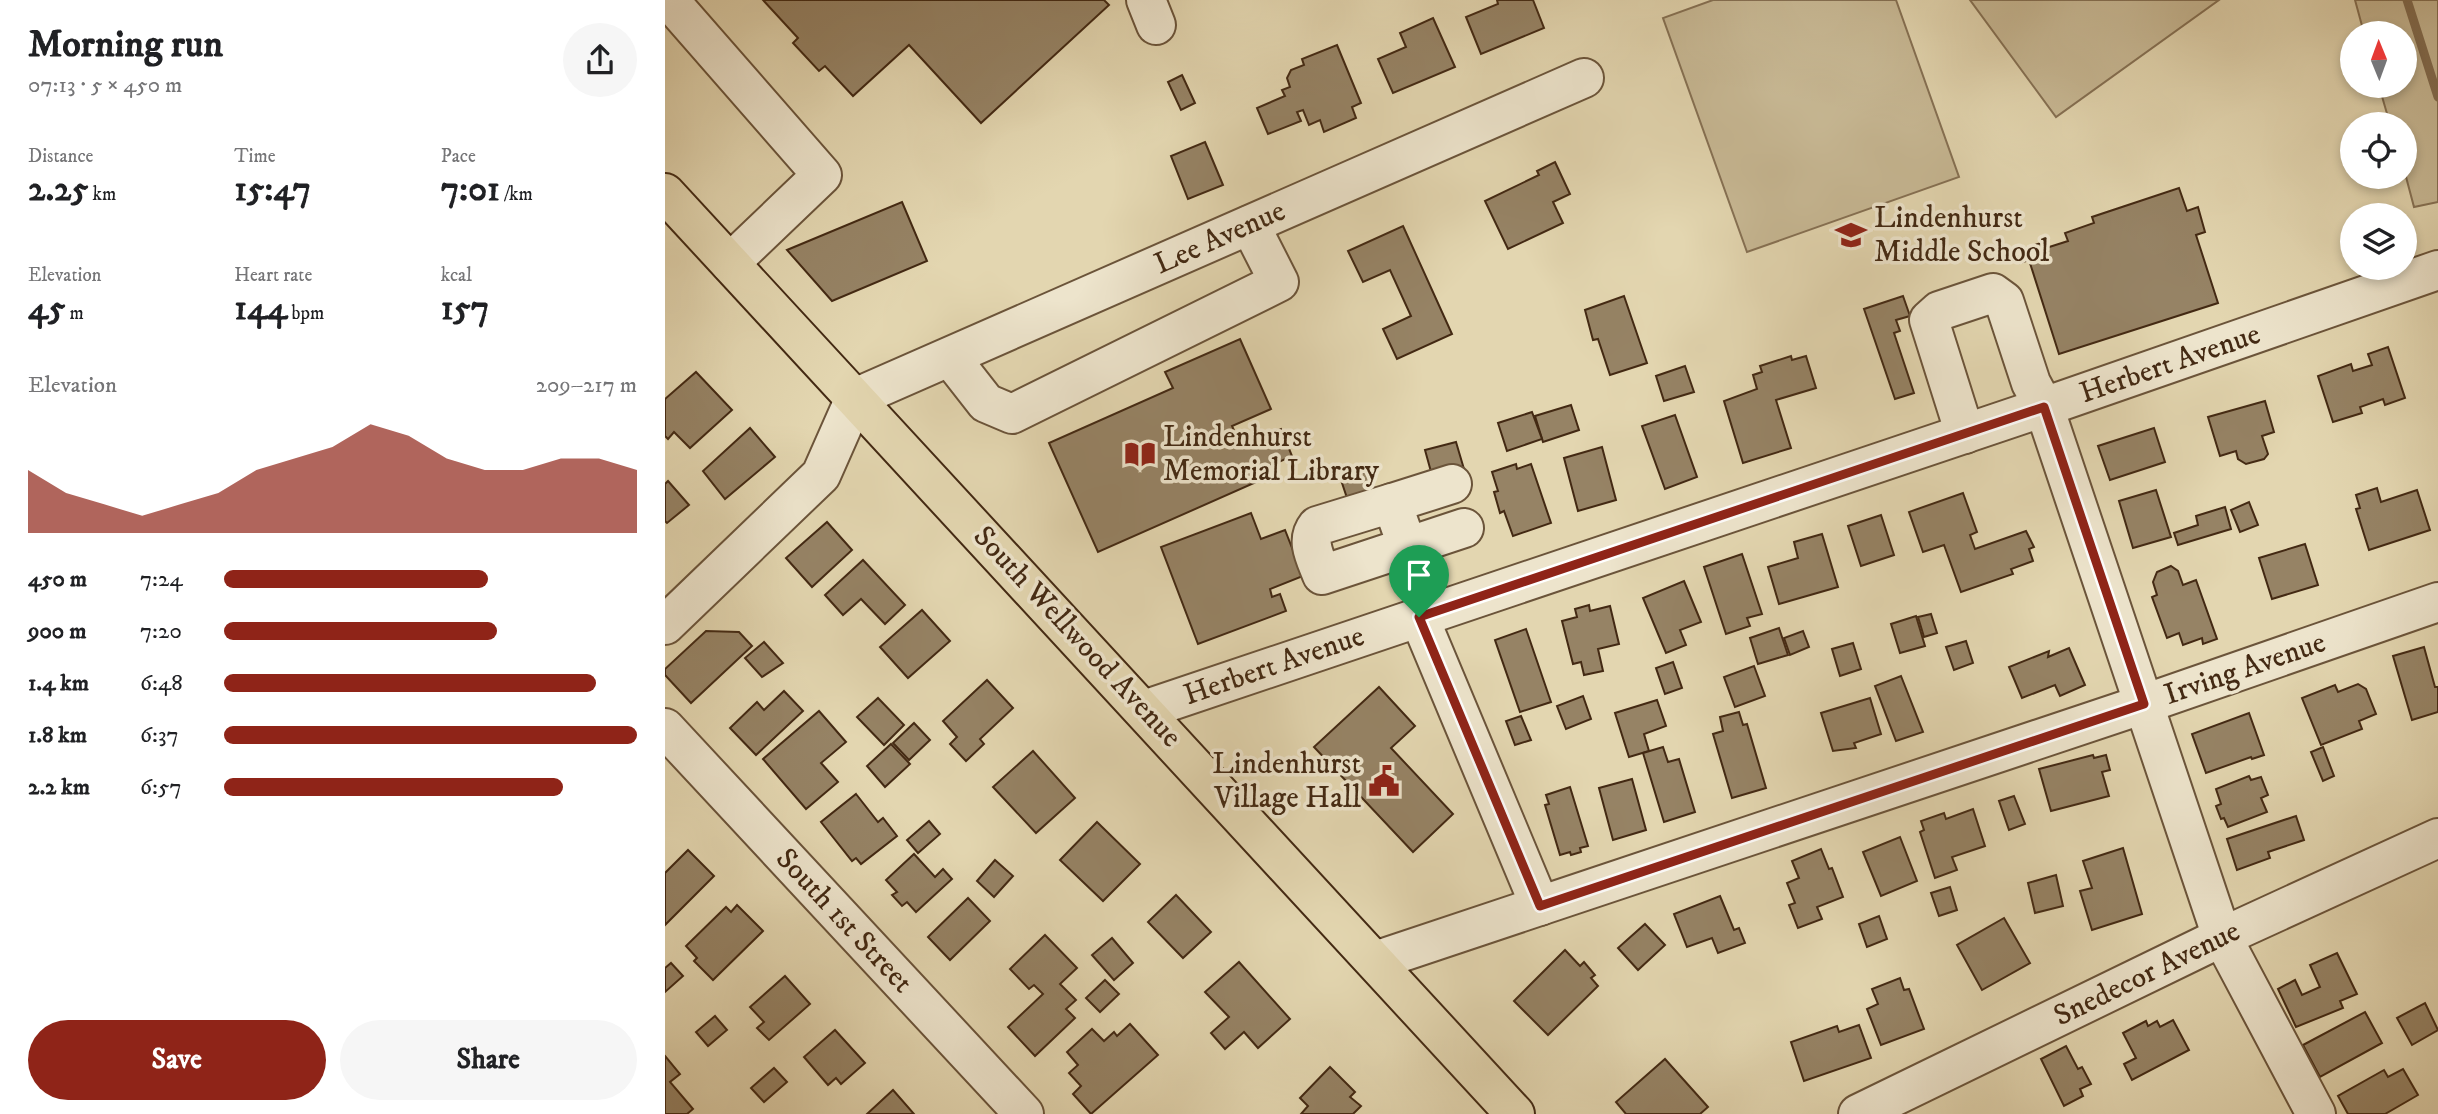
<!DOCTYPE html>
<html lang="en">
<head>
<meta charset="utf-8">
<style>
  :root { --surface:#fff; --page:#f6f6f6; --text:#202124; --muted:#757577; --accent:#8f2418 }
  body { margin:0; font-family:"IM FELL DW Pica",serif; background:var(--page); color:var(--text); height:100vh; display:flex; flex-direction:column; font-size:26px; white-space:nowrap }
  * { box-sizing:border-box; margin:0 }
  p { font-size:23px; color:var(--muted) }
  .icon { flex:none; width:38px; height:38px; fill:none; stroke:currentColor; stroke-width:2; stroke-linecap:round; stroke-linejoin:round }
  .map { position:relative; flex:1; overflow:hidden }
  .details { display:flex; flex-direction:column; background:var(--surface); width:665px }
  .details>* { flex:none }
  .needle { width:46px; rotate:359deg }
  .fabs { position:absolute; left:1675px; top:21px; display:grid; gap:14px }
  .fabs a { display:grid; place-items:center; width:77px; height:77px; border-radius:50%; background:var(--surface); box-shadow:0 4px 10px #0003; font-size:35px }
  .pin { position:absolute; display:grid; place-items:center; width:60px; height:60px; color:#fff; margin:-72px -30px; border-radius:50% 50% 50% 0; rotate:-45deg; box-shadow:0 0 7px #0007 }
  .pin .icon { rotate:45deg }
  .round { display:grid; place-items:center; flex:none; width:74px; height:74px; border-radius:37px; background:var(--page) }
  .head { display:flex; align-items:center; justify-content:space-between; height:119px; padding:0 28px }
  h1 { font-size:38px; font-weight:700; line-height:52px }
  .metrics { display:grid; grid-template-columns:repeat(3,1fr); gap:10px; height:119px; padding:7px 28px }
  .metrics div { display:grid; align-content:center }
  .metrics b { font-size:35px; font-weight:700 }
  .metrics small { font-size:19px; font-weight:400 }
  .metrics p { font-size:19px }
  .chart { height:196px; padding:14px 28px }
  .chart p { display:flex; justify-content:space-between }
  .chart svg { width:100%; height:126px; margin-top:7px; fill:var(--accent); opacity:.7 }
  .button { display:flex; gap:14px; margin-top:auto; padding:14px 28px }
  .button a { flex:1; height:80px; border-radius:42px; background:var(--accent); color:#fff; font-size:28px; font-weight:700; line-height:80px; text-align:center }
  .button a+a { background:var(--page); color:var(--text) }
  ul { padding:0 28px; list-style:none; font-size:23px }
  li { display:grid; grid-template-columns:112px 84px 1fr; align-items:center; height:52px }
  li i { height:18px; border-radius:9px; background:var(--accent) }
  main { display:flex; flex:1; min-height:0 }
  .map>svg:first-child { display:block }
  .green { fill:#c8b995; stroke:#867154; stroke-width:2 }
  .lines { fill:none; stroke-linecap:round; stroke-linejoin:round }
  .stream { stroke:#836d51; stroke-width:9 }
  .building { fill:#968365; stroke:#432913; stroke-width:2 }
  .minor-casing { stroke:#6b543a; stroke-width:42 }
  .major-casing { stroke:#432913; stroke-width:42 }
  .minor { stroke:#ede4cc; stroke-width:38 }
  .major { stroke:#e3d6b0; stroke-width:38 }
  .route-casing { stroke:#fff; stroke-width:14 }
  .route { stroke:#8f2418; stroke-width:9 }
  .labels { text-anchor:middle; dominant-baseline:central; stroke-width:7; stroke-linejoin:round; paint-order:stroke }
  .poi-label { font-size:30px; fill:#432913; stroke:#ede4cc; text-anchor:start }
  .street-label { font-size:30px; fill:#432913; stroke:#ede4cc }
</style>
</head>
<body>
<main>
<section class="details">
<div class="head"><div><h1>Morning run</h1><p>07:13 · 5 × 450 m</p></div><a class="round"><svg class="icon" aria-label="share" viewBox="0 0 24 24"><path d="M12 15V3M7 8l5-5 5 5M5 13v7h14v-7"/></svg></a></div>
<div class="metrics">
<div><p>Distance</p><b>2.25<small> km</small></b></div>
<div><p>Time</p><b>15:47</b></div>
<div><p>Pace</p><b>7:01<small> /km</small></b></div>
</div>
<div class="metrics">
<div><p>Elevation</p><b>45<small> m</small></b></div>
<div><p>Heart rate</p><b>144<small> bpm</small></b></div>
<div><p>kcal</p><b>157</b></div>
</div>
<div class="chart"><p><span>Elevation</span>209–217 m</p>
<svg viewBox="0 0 160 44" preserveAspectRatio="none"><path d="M0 44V22L10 30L20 34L30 38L40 34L50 30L60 22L70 18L80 14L90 6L100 10L110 18L120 22L130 22L140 18L150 18L160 22V44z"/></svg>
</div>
<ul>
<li><b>450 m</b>7:24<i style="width:64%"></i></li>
<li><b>900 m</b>7:20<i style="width:66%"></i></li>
<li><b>1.4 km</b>6:48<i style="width:90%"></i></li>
<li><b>1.8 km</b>6:37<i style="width:100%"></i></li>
<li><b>2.2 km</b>6:57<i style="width:82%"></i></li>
</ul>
<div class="button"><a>Save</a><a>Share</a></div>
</section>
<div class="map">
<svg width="1773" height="1114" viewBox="0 0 1773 1114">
  <rect width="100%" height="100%" fill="#e3d6b0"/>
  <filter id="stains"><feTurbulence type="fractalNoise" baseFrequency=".00286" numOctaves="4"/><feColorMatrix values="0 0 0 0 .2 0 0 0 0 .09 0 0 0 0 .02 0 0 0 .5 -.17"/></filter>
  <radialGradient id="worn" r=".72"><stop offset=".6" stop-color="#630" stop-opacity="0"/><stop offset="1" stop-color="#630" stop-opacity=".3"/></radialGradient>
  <g class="green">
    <polygon points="1048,0 1231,0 1294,177 1082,252 998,18"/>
    <polygon points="1305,0 1554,0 1391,117"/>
    <polygon points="1690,0 1773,0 1773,202 1749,207 1740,173 1740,124 1725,124 1714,86 1740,86 1740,33 1699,33"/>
  </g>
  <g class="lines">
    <polyline class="stream" points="1742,0 1773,97"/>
  </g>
  <g class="building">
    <polygon points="98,0 439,0 444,5 316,123 244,45 188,96 160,66 154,71 128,43 133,38"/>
    <polygon points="832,0 868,0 879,28 816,54 801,17 833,4"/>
    <polygon points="768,18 790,67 728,93 713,59 741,47 735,33"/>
    <polygon points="672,45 696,103 687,107 691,118 659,132 655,120 644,125 638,110 632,112 636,121 603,134 592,108 620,96 617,90 625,87 622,78 626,70 639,65 637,59"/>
    <polygon points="517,75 530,103 516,110 503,82"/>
    <polygon points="540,142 558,185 523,199 506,156"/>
    <polygon points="890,162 905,194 888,202 898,223 843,249 820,201 874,175 872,171"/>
    <polygon points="1514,188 1522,211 1533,207 1540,232 1531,235 1553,303 1394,354 1364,260 1355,263 1351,251 1376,243 1378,249 1403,241 1400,233 1429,223 1427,217"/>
    <polygon points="237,202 262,261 167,301 122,250"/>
    <polygon points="738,226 787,334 732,359 718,329 746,316 725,270 698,282 683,251"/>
    <polygon points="959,296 982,363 945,375 933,339 928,340 920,310"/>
    <polygon points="1238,296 1245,316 1231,320 1235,331 1229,333 1249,393 1230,399 1199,309"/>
    <polygon points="575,339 606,409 567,426 576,446 616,429 627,456 594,471 598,479 433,552 384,443 508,388 500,372"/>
    <polygon points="1723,347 1740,398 1720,405 1718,399 1695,407 1697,413 1668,422 1653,376 1686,364 1688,371 1707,365 1703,354"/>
    <polygon points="1126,356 1127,360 1141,356 1151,388 1111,400 1126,448 1078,463 1059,401 1092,389 1088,375 1097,372 1095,366"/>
    <polygon points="1020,366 1029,392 999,401 991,376"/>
    <polygon points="31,372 67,410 25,448 9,432 3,439 0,436 0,399"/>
    <polygon points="1600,401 1609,432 1597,436 1603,454 1599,459 1581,464 1573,459 1571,451 1555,456 1543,417"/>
    <polygon points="906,405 914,430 878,442 870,416"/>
    <polygon points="867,412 877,439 842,451 833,423"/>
    <polygon points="1010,415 1032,477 1000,489 977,426"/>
    <polygon points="85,428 110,457 60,499 38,471"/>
    <polygon points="1489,428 1500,462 1445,480 1433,446"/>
    <polygon points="791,442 799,469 768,479 760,450"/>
    <polygon points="937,447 951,500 913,511 899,458"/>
    <polygon points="851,464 852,469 866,464 886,523 848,536 839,511 835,513 829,492 833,491 827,472"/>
    <polygon points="703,471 712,498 685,507 676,480"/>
    <polygon points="3,481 24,505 2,523 0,521 0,484"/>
    <polygon points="1712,488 1716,502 1752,490 1765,530 1704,550 1691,509 1695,508 1691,495"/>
    <polygon points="1491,490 1506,537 1468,548 1454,501"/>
    <polygon points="1298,493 1312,532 1305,535 1310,549 1361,531 1369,547 1364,549 1368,561 1346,569 1348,574 1296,592 1279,545 1258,552 1244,512"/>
    <polygon points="1584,502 1593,525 1575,532 1566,510"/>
    <polygon points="1560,507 1566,529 1513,545 1509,533 1533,525 1531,516"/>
    <polygon points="586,513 596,539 620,530 638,576 605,589 607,597 615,594 621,611 533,644 496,547"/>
    <polygon points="1216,515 1229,555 1196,566 1183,526"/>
    <polygon points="162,522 187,550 147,587 121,558"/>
    <polygon points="1157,534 1173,587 1114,604 1103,567 1133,558 1129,542"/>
    <polygon points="1640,544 1653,585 1607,599 1594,558"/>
    <polygon points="1077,554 1097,614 1082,618 1085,626 1061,634 1039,567"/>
    <polygon points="198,560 240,605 220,624 196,599 178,615 160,595"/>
    <polygon points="1506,566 1513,571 1518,585 1531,580 1552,639 1538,644 1537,638 1518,645 1514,633 1502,638 1487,597 1492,595 1488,582 1492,572"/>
    <polygon points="1019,581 1036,622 1015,630 1021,645 1001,653 978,598"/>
    <polygon points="924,605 925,611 945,606 954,644 933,649 938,671 919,675 916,662 908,664 897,621 912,617 910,609"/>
    <polygon points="257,610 285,641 243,678 215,647"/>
    <polygon points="1266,614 1272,633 1259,637 1253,617"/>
    <polygon points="1251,616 1260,646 1235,653 1226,624"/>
    <polygon points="1114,628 1123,655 1093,664 1085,638"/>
    <polygon points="861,629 886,702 855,712 830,640"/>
    <polygon points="41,631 74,632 87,646 26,703 0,675 0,669"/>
    <polygon points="1138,631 1144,647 1125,655 1119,638"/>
    <polygon points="1301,641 1308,663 1289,670 1281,647"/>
    <polygon points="99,642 118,663 97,677 80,658"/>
    <polygon points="1188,643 1196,669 1175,676 1167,649"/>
    <polygon points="1759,647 1770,687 1773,687 1773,712 1747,720 1728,656"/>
    <polygon points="1404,648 1420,685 1395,696 1390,685 1357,698 1344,667 1384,651 1383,657"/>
    <polygon points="1008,662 1017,688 1000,694 991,668"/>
    <polygon points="1089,666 1100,696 1070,707 1059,677"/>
    <polygon points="1236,676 1258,732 1231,741 1210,686"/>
    <polygon points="322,680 348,708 315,739 319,744 301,761 285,744 292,737 278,721"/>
    <polygon points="1693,684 1701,689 1711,714 1694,721 1697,729 1656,745 1637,698 1670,685 1673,692"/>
    <polygon points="714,687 750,726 726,748 788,814 748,852 649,747"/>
    <polygon points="119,691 138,711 91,755 65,728 92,702 99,710"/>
    <polygon points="918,696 926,719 901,729 892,706"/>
    <polygon points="213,698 239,725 219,745 192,717"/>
    <polygon points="1205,698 1216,734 1189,743 1191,748 1168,751 1156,713"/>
    <polygon points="992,700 1001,726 979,734 984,751 964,757 950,713"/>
    <polygon points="154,711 181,742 156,763 173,782 141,809 98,759"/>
    <polygon points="1074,712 1078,725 1082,724 1101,788 1067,798 1048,734 1058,731 1055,717"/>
    <polygon points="1584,713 1599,755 1587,759 1586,757 1541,773 1527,734"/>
    <polygon points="856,716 866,740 850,745 841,721"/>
    <polygon points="249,723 265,740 244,760 228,743"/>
    <polygon points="226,744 245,764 220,787 202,766"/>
    <polygon points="998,747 1003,762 1014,759 1030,812 999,822 978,753"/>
    <polygon points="1658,747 1669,776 1658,781 1646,752"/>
    <polygon points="368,751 410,798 371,833 328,787"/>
    <polygon points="1428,755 1429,758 1441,755 1445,770 1437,772 1444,796 1386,811 1374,769"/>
    <polygon points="1584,776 1586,780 1596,777 1603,795 1596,798 1602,812 1563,827 1559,818 1556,819 1551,806 1556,804 1551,789"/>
    <polygon points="967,779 981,830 948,840 934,788"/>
    <polygon points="905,787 923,846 915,848 916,852 906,855 905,852 895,855 880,805 884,804 881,795"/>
    <polygon points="191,794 213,822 218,818 232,836 196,864 191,858 187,861 156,822"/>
    <polygon points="1349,796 1360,824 1344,830 1334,801"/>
    <polygon points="1308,809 1320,846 1287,857 1292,870 1270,878 1255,832 1259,830 1256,821 1279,813 1281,819"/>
    <polygon points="1631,816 1639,840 1603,852 1605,858 1572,870 1562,839"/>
    <polygon points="264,821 275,834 253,853 242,840"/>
    <polygon points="432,822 475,864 438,901 395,860"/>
    <polygon points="1235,837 1252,881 1216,896 1198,852"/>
    <polygon points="1458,848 1477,914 1427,930 1415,891 1427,888 1418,861"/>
    <polygon points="1156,849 1164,869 1167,868 1178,897 1152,907 1157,919 1133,928 1124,905 1130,903 1122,883 1134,878 1127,861"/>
    <polygon points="23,850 49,876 0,925 0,873"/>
    <polygon points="249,854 270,877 278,869 287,879 251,912 242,902 237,906 227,895 232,892 221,880"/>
    <polygon points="330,860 348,876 329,897 312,881"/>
    <polygon points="1391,875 1398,906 1370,913 1363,883"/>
    <polygon points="1285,887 1292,910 1274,916 1266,893"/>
    <polygon points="511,895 546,932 518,958 483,922"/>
    <polygon points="1055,896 1069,930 1074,928 1080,943 1053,953 1047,938 1022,947 1009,914"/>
    <polygon points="303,898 325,921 285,960 263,937"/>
    <polygon points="72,905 98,931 48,980 29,961 32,958 21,946 61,907 66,912"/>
    <polygon points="1214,916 1222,939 1202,947 1194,924"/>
    <polygon points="1339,918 1365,963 1317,990 1292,945"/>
    <polygon points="980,924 1000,945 973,970 953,948"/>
    <polygon points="380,935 412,968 395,984 411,1000 401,1009 410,1018 370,1056 343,1027 378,994 369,985 364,989 345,969"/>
    <polygon points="447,938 468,963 449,980 427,955"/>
    <polygon points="900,950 915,966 919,962 930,975 926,978 933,986 883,1035 849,1001"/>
    <polygon points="1672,953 1692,994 1675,1001 1678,1008 1631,1027 1613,989 1630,980 1637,995 1655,987 1645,965"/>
    <polygon points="574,962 625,1019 593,1048 579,1032 560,1049 546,1033 564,1017 540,992"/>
    <polygon points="6,963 18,976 0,992 0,968"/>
    <polygon points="120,976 145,1004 104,1040 92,1028 99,1022 85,1007"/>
    <polygon points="1235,978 1239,990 1244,989 1259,1029 1216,1045 1202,1009 1213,1004 1207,989"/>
    <polygon points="440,980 454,994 435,1012 421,998"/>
    <polygon points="1760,1003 1773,1030 1747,1045 1732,1018"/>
    <polygon points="1700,1012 1717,1043 1655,1077 1638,1045"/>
    <polygon points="50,1016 62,1030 43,1046 31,1032"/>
    <polygon points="1508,1020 1524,1050 1467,1080 1459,1064 1471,1058 1458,1033 1481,1021 1483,1026 1492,1021 1495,1027"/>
    <polygon points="465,1024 493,1055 426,1114 408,1094 416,1086 404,1073 413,1065 402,1052 427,1029 439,1041 449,1032 452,1036"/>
    <polygon points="1194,1025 1206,1058 1139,1081 1126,1042 1172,1026 1174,1032"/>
    <polygon points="170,1030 200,1063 176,1084 171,1078 163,1085 139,1057"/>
    <polygon points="1401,1046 1413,1069 1417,1067 1426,1084 1415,1089 1418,1096 1399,1106 1376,1059"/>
    <polygon points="0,1056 15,1074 5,1082 28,1109 22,1114 0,1114"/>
    <polygon points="1000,1059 1043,1107 1035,1114 961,1114 951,1102"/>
    <polygon points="665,1067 690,1092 685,1097 696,1106 688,1114 636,1114 643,1106 635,1098"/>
    <polygon points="109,1068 122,1082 99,1102 86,1088"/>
    <polygon points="1738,1069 1753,1095 1720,1114 1683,1114 1673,1096 1719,1070 1723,1077"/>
    <polygon points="228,1090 249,1114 202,1114"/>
  </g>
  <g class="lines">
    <defs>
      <g id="minor">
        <polyline points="4,0 157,175 65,263"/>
        <polyline points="481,0 491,25"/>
        <polyline points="285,357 321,403 347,414 614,282 585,225"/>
        <polyline points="1300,434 1264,320 1274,311 1328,293 1339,301 1366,383 1379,407 1557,937 1651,1114"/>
        <polyline points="727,503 787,484"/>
        <path d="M766,613C753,576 740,540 727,503L652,526C640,541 651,559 657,575L799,528"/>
        <polyline points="754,617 875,906"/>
        <polyline points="0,625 156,475 190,398 919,78"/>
        <polyline points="479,710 1379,407 1773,270"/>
        <polyline points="0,728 359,1114"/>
        <polyline points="710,961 1479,704 1773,602"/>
        <polyline points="1193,1114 1557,937 1773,838"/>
      </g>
      <polyline id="major" points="0,193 850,1114"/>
    </defs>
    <use href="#minor" class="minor-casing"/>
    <use href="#major" class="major-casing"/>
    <use href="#minor" class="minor"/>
    <use href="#major" class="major"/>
  </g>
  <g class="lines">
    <defs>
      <polygon id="route" points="1379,407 1479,704 875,906 754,617"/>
    </defs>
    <use href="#route" class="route-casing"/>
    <use href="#route" class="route"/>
  </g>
  <defs>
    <symbol id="school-bare" viewBox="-9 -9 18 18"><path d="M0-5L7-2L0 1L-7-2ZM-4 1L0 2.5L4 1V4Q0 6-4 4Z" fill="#8f2418" stroke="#ede4cc" stroke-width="2.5" paint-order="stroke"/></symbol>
    <symbol id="library-bare" viewBox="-9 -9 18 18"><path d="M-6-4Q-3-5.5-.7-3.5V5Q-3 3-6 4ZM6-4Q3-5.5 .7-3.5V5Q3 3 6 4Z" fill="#8f2418" stroke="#ede4cc" stroke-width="2.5" paint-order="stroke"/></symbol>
    <symbol id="civic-bare" viewBox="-9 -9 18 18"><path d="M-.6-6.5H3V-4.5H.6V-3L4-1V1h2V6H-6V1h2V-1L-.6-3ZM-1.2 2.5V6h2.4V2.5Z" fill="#8f2418" stroke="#ede4cc" stroke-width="2.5" paint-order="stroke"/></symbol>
  </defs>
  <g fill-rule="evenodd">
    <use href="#school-bare" x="1164" y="213" width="44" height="44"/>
    <use href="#library-bare" x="453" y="432" width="44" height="44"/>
    <use href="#civic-bare" x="697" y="759" width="44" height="44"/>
  </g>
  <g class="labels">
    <g class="poi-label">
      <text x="1209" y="218">Lindenhurst<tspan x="1209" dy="34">Middle School</tspan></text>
      <text x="498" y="437">Lindenhurst<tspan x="498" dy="34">Memorial Library</tspan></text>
      <text x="696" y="764" text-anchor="end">Lindenhurst<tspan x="696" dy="34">Village Hall</tspan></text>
    </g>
    <g class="street-label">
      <text transform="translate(555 238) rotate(-24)">Lee Avenue</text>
      <text transform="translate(1505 364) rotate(-19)">Herbert Avenue</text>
      <text transform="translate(412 637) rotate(47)">South Wellwood Avenue</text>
      <text transform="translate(609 666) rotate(-19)">Herbert Avenue</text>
      <text transform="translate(1580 669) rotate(-19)">Irving Avenue</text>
      <text transform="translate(179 921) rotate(47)">South 1st Street</text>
      <text transform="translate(1482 974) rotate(-26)">Snedecor Avenue</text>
    </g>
  </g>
  <rect width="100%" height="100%" filter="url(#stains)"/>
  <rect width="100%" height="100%" fill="url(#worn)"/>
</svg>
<div class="fabs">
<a><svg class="needle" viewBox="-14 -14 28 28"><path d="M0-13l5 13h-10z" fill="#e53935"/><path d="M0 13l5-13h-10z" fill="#757577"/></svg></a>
<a><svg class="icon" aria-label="locate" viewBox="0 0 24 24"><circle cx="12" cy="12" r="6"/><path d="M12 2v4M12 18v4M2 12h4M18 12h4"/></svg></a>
<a><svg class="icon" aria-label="layers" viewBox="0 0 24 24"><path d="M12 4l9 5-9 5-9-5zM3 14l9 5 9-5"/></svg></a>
</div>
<div class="pin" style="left:754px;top:617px;background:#1e9e55"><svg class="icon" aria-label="arrive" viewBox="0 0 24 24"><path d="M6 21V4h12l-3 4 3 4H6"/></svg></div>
</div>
</main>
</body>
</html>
